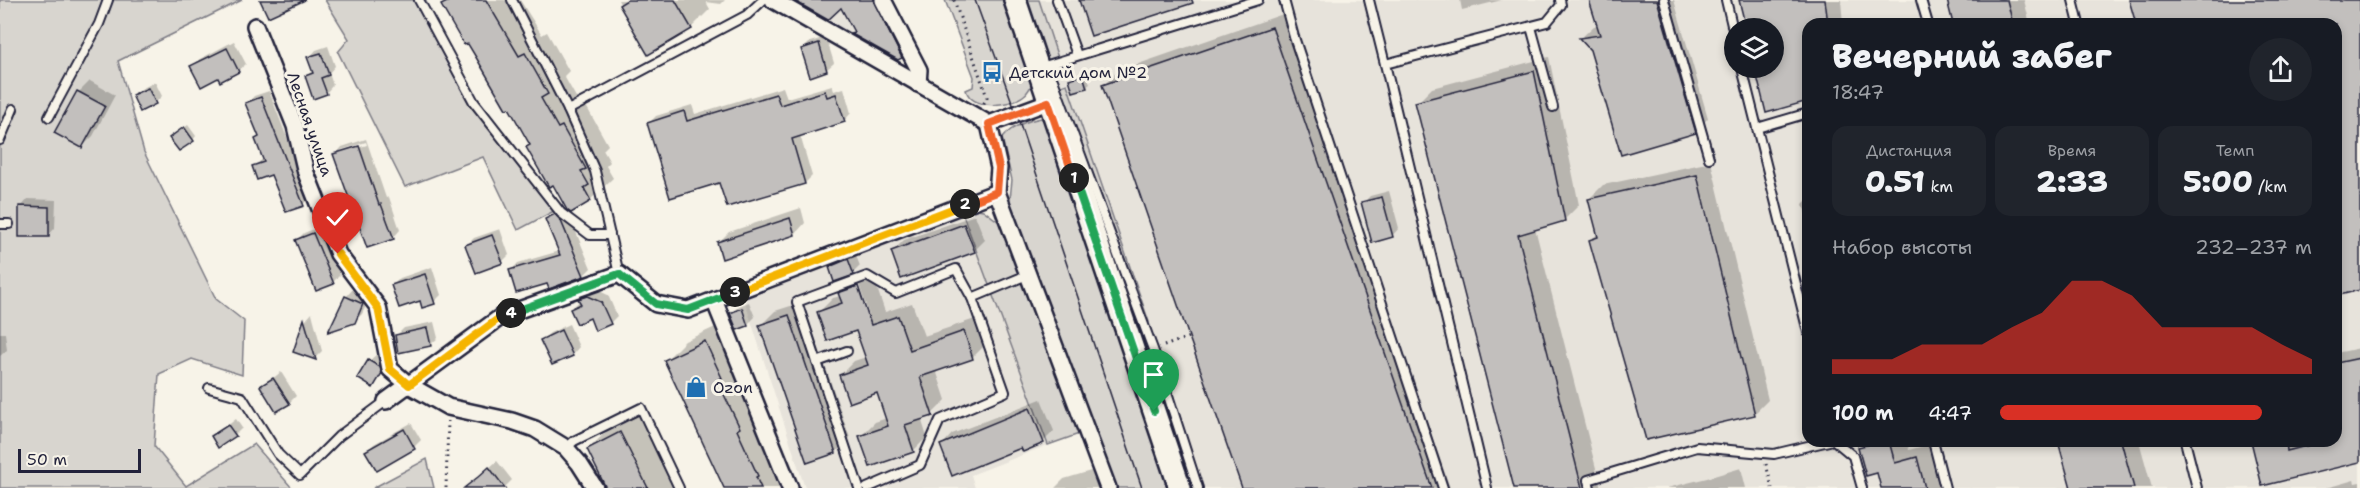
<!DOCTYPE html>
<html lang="ru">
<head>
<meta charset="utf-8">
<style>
  :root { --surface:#171b24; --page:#20242c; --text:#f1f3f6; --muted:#9ea1a6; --accent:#d93025 }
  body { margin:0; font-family:"Shantell Sans",sans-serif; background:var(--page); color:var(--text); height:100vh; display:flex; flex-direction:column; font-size:22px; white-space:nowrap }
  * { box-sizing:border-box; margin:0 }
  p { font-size:20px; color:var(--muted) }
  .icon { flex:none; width:33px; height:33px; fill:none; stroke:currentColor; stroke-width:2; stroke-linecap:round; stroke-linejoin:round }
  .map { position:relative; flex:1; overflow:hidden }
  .drawer { position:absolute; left:1802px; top:18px; width:540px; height:429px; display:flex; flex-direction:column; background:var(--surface); border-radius:18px; box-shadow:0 3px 9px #0003 }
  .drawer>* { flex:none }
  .buttons { position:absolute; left:1724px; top:18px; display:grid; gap:12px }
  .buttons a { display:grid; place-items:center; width:60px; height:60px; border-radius:50%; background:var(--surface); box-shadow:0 3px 9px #0003; font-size:30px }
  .scale { position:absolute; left:18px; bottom:15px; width:123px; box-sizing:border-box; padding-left:6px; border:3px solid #22223b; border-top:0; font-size:16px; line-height:21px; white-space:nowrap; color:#22223b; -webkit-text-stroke:4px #f7f3e8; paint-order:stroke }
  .pin { position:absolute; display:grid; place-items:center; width:51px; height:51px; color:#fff; margin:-62px -26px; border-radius:50% 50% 50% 0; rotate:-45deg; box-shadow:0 0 6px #0007 }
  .pin .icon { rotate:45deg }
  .km { position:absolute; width:30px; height:30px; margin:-15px; border-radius:50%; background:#222; color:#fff; font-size:16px; line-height:30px; text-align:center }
  .round { display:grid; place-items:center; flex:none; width:63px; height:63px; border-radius:32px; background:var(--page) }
  .overview { display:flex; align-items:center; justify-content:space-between; height:102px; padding:0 30px }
  h1 { font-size:33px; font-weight:800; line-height:45px }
  .stats { display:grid; grid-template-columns:repeat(3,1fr); gap:9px; height:102px; padding:6px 30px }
  .stats div { display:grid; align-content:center; border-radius:15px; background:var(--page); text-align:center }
  .stats b { font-size:30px; font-weight:800 }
  .stats small { font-size:16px; font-weight:400 }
  .stats p { font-size:16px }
  .chart { height:168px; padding:12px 30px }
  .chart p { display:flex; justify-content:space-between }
  .chart svg { width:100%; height:108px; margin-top:6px; fill:var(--accent); opacity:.7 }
  ul { padding:0 30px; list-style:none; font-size:20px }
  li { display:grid; grid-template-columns:96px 72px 1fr; align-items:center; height:45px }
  li i { height:15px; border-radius:8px; background:var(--accent) }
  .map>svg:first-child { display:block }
  .built { fill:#e7e3db; fill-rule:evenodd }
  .green { fill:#d8d5cf; stroke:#7d7c85; stroke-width:1.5 }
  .shadow { fill:#0003; fill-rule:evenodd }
  .building { fill:#c2bfbd; stroke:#22223b; stroke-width:1.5 }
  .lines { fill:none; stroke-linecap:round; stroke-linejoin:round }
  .lane-casing { stroke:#22223b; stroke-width:12 }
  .street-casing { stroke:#22223b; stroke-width:20 }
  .secondary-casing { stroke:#22223b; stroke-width:26 }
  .path { stroke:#22223b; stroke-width:3; stroke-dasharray:1.5 4.5; stroke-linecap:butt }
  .lane { stroke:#f7f3e8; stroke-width:8 }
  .street { stroke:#f7f3e8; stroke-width:15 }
  .secondary { stroke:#f7f3e8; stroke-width:21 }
  .tram { stroke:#22223b; stroke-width:1.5 }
  .split-1-casing { stroke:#fff; stroke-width:12 }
  .split-2-casing { stroke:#fff; stroke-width:12 }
  .split-3-casing { stroke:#fff; stroke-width:12 }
  .split-4-casing { stroke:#fff; stroke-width:12 }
  .split-5-casing { stroke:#fff; stroke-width:12 }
  .split-1 { stroke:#22a559; stroke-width:8 }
  .split-2 { stroke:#f0652b; stroke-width:8 }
  .split-3 { stroke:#f5b400; stroke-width:8 }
  .split-4 { stroke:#22a559; stroke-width:8 }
  .split-5 { stroke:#f5b400; stroke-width:8 }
  .labels { text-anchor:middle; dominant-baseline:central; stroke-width:6; stroke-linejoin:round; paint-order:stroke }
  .poi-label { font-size:16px; fill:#22223b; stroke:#f7f3e8; text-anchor:start }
  .street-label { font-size:16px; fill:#22223b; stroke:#f7f3e8 }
</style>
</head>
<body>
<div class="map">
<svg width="2360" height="488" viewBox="0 0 2360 488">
  <rect width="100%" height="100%" fill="#f7f3e8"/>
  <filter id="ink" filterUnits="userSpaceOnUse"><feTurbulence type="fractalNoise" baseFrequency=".0167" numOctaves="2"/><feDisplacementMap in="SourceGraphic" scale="12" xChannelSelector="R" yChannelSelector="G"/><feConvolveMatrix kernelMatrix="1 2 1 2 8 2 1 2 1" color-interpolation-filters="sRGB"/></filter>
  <g filter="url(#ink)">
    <g class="built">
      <polygon points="788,0 877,0 905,55 896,61"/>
      <path d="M1022,0H2360V488H1189ZM1808,24H2336V441H1808ZM1734,28H1773V68H1734Z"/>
      <polygon points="962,212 1048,445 971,475 975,488 805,488 743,296"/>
    </g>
    <g class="green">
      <polygon points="0,0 242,0 118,61 144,152 216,299 244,321 242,375 192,359 159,374 154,446 186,486 254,444 292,488 0,488"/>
      <polygon points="325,0 414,0 469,104 554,211 518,230 483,157 405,187 338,52 349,39"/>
      <path d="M945,0H1007L1033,80C1031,87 1029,92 1023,96C1008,107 972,110 966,90L973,87L974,77Z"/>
      <polygon points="1022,0 1039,0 1058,58 1042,62"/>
      <polygon points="1067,84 1149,322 1133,327 1050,90"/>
      <path d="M1041,118L1046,123L1170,488H1115L1009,209L1012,180L1002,138C1012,126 1026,121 1041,118Z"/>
      <polygon points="972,208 983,210 1003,225 1079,434 1048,445 962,212"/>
      <polygon points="427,459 434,488 373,488"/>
    </g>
    <g class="shadow">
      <polygon points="445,0 520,0 542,35 547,32 569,71 564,76 581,106 585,104 608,145 603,150 610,162 606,166 613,178 590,200 531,144"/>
      <polygon points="618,0 725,0 721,4 706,2 710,9 691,28 649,53"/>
      <polygon points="795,0 877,0 904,53 901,56 853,33 855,31 841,6"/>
      <polygon points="1460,0 1502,0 1462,10"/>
      <polygon points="1592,0 1674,0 1708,118 1695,132 1592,49 1581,38 1594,26 1598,25"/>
      <polygon points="1741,0 1841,0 1843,24 1808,24 1767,111 1757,68 1773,68 1773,28 1747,28"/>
      <polygon points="1949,0 2024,0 2030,24 1955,24"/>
      <polygon points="2131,0 2360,0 2360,288 2336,295 2336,24 2137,24"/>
      <polygon points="1286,13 1450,488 1243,488 1104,85 1118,71"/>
      <polygon points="826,37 834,63 826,70 803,49 810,42"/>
      <polygon points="234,41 246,64 238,71 219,76 192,66 200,59"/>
      <polygon points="328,46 335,66 329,73 333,85 326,93 306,77 313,70 309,58 316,50"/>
      <polygon points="1549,57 1579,205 1564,220 1535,228 1601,488 1516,488 1417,103 1432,88"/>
      <polygon points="1086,72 1090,84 1086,87 1071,79"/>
      <polygon points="90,81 115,95 93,136 82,147 56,132 79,92"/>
      <polygon points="155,82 162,96 155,103 134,96 141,89"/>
      <polygon points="832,85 834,91 844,88 851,113 844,121 800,135 812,176 805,183 720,181 649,123 656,116 692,105 695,114 783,87 787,98"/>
      <polygon points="269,91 310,197 303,204 272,173 253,167 264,158 256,139 260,135 247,104 254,96"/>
      <polygon points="188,125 196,136 193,140 175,135"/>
      <path d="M366,139L386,198L389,197L400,230L393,238L335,155L342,147ZM366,142L367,145L341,153V150Z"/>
      <polygon points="1711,162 1768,400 1754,414 1591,241 1599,232 1589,199 1603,185"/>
      <polygon points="1389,191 1399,228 1392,236 1363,203 1370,196"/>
      <polygon points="28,199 56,200 55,228 48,236 21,207"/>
      <polygon points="1808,199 1808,222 1803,204"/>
      <polygon points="562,208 568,213 591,268 584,275 550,287 548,282 511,271 518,263 560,251 546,219 554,212"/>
      <polygon points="801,208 805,223 795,234 718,243 729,232"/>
      <polygon points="975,215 985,240 974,251 893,251 904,240"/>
      <polygon points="321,226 340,275 333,282 297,240 304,233"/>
      <polygon points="500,229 509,255 502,262 467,245 474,238"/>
      <polygon points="855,253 860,266 853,273 831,267 838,260"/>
      <polygon points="432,267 441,295 434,302 421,299 393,285 400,278"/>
      <polygon points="872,273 885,312 912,303 924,336 978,318 987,343 972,358 936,370 946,400 932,414 921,418 927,437 913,451 861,436 875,422 887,418 878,391 840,375 854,361 866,357 857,329 819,312 833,298 841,296 840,294 854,280 867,318 870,318 857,278"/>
      <polygon points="353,289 370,297 362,314 354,322 346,297"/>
      <polygon points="595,289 608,295 617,316 610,323 572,309 587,292"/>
      <polygon points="749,302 755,317 748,324 738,328 732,313 739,306"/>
      <polygon points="803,302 850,438 836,452 808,461 761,325 775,311"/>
      <polygon points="312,313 322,351 315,358 295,351 306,320"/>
      <polygon points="434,322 438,338 430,345 396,336 404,328"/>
      <polygon points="724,323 789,488 726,488 666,360 685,341"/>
      <polygon points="569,324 579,347 572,355 542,340 550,333"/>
      <polygon points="0,333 5,333 7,350 0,356"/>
      <polygon points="2360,348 2360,460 2263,484 2252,441 2336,441 2336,353"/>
      <polygon points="377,354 387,360 388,365 373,386 369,361"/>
      <polygon points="281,372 296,396 289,403 262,387"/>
      <polygon points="1041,399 1054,431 1043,442 1022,446 942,445 952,434"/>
      <polygon points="639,414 665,465 670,463 683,488 608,488 588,449 607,431"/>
      <polygon points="236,419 242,428 235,435 213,437"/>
      <polygon points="411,423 421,440 414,447 367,451 374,444"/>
      <polygon points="1866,441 1876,441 1874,445 1888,441 1907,441 1909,450 1931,444 1943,488 1883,488 1878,472 1860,448"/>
      <polygon points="2060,441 2139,441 2152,488 2073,488"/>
      <polygon points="497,461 512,480 505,487 466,488"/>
      <polygon points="1104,467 1106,488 1055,488 1064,479"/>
      <polygon points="1741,468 1746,488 1667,488 1707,478"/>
      <polygon points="2354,480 2355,483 2360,482 2360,488 2326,488"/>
    </g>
    <g class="building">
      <polygon points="260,0 305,0 268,17"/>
      <polygon points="451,0 486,0 519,56 525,53 548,94 541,98 558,128 562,126 586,169 581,171 589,185 584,188 591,201 571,213 567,210 553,185 549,187 526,147 530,145 509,108 506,109 477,59 468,44 464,45 441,5"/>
      <polygon points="627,0 675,0 692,29 648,55 619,5"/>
      <polygon points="793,0 873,0 902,58 898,60 850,33 854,32 841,8 828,20"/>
      <polygon points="1079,0 1192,0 1193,3 1091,36"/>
      <polygon points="1589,0 1657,0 1696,133 1621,155 1590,50 1579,38 1600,35"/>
      <polygon points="1739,0 1825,0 1828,24 1808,24 1808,101 1766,113 1755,68 1773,68 1773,28 1746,28"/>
      <polygon points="1947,0 2007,0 2013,24 1953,24"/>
      <polygon points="2129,0 2360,0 2360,290 2336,296 2336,24 2136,24"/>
      <polygon points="1272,27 1375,324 1432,488 1242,488 1189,337 1102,85"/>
      <polygon points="819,43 827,71 810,77 801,49"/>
      <polygon points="227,48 239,72 220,82 218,78 201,87 190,66"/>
      <polygon points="321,53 329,75 321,78 327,94 313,99 305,76 313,73 307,57"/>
      <polygon points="1534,71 1565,221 1518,235 1582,488 1514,488 1415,102"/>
      <polygon points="1083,75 1087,88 1073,92 1069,79"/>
      <polygon points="148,88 156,104 140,112 132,95"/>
      <polygon points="77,91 105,106 82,148 54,133"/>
      <polygon points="825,91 827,97 836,94 845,122 792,139 805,184 727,207 719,183 670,198 647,123 684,111 687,121 776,94 780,105"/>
      <polygon points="261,97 304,206 286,212 271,175 257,180 252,166 264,162 255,139 259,137 245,103"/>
      <polygon points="184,127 194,141 179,151 169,138"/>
      <polygon points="359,146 379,205 381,204 394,239 367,248 333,154"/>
      <polygon points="1697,175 1755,415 1646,440 1589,240 1598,237 1588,199"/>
      <polygon points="1382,197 1393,237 1372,243 1361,202"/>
      <polygon points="19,206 49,207 49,237 19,237"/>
      <polygon points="555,214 561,221 584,276 549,289 547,284 516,293 509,270 560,255 545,219"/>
      <polygon points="790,218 795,235 722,259 717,242"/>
      <polygon points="964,224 975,252 901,279 891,251"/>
      <polygon points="313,233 334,284 316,291 295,240"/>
      <polygon points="492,235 503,263 476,273 465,245"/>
      <polygon points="848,259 854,275 834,282 829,267"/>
      <polygon points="425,274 435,304 422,308 420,301 399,308 391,285"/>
      <polygon points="858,286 871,325 898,316 910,350 964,331 973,359 920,377 933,416 905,425 914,452 870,467 859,436 888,426 877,393 849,403 839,375 868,365 856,331 827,341 817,312 842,303 838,293"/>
      <polygon points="345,296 363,304 355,323 328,332"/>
      <polygon points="587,296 601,302 611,324 595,331 590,318 577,324 570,309 581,304 578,299"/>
      <polygon points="742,308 748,326 737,330 730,313"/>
      <polygon points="789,315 836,453 807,463 759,325"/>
      <polygon points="304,319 316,360 293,352"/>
      <polygon points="427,328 431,346 398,353 395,335"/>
      <polygon points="561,330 573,356 552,365 540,340"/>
      <polygon points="705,341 722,378 717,380 740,428 737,430 758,476 756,477 761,488 724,488 664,360"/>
      <polygon points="2360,358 2360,462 2262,486 2251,441 2286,441 2287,451 2325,441 2336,441 2336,363"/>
      <polygon points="368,360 380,367 382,373 373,388 357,378"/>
      <polygon points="273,378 290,404 276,412 260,386"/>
      <polygon points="1030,408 1044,443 1023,452 1021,448 952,476 940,445"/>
      <polygon points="228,425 236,436 218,448 211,436"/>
      <polygon points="404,429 415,449 377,471 365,451"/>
      <polygon points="620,432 648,488 606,488 587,449"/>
      <polygon points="1882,441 1889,441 1895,463 1917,457 1925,488 1881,488 1877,473 1866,476 1858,447"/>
      <polygon points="2058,441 2121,441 2134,488 2071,488"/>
      <polygon points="489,467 505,488 464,488 478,477"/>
    </g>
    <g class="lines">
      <defs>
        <g id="lane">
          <polyline points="419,0 474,102 561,213 590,235 610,235"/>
          <polyline points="512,0 568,110 595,171 619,274"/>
          <polyline points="1057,0 1077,55"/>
          <polyline points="1284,0 1294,37 1443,488"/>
          <polyline points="1369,0 1385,64"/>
          <polyline points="1664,0 1709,158"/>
          <polyline points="1726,0 1734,34"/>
          <polyline points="1921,0 1928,24"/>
          <polyline points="2073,0 2079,24"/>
          <polyline points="1531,27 1553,107"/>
          <polyline points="1038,68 1258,0"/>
          <polyline points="1742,68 1808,332"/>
          <polyline points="1053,80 1154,352 1198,488"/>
          <polyline points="568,110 747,15 763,0"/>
          <polyline points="49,117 99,24 108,0"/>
          <polyline points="1757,128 1808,113"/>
          <polyline points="0,140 13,109"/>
          <polyline points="0,224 9,224"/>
          <polyline points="972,298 1027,275"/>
          <polyline points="817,362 847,351"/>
          <polyline points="209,388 242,397 278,454 300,475 339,436 386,401"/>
          <polyline points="1835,441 1853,456 1862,488"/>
          <polyline points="1933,441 1945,488"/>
          <polyline points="2185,441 2197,488"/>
          <polyline points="566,448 574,441 641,408 679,488"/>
          <polyline points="859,488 797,302 867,276 896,293 956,269 972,298 1005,392 940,420 920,465 867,488"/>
          <polyline points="1487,488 1385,64 1547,22 1561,5 1560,0"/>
          <polyline points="1590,488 1588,480 1697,447 1774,454 1829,441"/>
        </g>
        <g id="street">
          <polyline points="883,0 919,70 918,84"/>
          <polyline points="255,26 295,126 306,173 338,254 378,307 390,369 409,385 448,407 512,421 535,429 566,448 579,463 595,488"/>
          <polyline points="989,124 1048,102"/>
          <polyline points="997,192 1108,488"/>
          <polyline points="714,300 790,488"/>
          <polyline points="386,401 502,316 619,274 656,304 688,310 997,192 999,168 989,124 773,0"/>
        </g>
        <polyline id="secondary" points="1015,0 1180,488"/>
      </defs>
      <use href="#lane" class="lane-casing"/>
      <use href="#street" class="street-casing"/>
      <use href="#secondary" class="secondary-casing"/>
      <g class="path">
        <polyline points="954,0 987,97 983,105"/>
        <polyline points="1164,346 1189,337"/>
        <polyline points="1766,464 1772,488"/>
        <polyline points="446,488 448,421"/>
      </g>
      <use href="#lane" class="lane"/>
      <use href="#street" class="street"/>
      <use href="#secondary" class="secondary"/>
      <polyline class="tram" points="975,0 1016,113 1142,488"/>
    </g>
  </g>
  <g class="lines" filter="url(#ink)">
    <defs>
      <polyline id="split-1" points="1074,178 1154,411"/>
      <polyline id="split-2" points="965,204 997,192 999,168 989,124 1048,102 1074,178"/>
      <polyline id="split-3" points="735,292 965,204"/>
      <polyline id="split-4" points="511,313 619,274 656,304 688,310 735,292"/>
      <polyline id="split-5" points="338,254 378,308 390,369 409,385 502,316 511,313"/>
    </defs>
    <use href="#split-1" class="split-1-casing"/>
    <use href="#split-2" class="split-2-casing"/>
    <use href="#split-3" class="split-3-casing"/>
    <use href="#split-4" class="split-4-casing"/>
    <use href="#split-5" class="split-5-casing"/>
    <use href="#split-1" class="split-1"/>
    <use href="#split-2" class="split-2"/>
    <use href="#split-3" class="split-3"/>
    <use href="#split-4" class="split-4"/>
    <use href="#split-5" class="split-5"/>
  </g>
  <defs>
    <symbol id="bus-bare" viewBox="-9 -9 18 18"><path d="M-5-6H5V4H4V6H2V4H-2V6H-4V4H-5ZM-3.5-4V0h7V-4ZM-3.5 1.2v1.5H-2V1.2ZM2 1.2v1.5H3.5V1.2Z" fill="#1f6fb2" stroke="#f7f3e8" stroke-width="2.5" paint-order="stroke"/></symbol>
    <symbol id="shop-bare" viewBox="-9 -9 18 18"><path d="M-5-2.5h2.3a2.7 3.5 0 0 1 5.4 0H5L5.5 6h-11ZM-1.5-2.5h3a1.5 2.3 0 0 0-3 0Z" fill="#1f6fb2" stroke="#f7f3e8" stroke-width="2.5" paint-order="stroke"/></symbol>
  </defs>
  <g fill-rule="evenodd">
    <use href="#bus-bare" x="977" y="57" width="30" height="30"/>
    <use href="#shop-bare" x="681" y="372" width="30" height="30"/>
  </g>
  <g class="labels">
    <g class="poi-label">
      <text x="1009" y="72">Детский дом №2</text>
      <text x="713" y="387">Ozon</text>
    </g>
    <g class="street-label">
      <text transform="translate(310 124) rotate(71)">Лесная улица</text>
    </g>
  </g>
</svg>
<div class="buttons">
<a><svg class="icon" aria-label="layers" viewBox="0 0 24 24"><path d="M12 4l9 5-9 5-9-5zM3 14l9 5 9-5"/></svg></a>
</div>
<div class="scale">50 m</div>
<div class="pin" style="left:1154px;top:411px;background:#1e9e55"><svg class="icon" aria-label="arrive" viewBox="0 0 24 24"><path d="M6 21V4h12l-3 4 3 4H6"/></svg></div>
<div class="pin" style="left:338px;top:254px;background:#d93025"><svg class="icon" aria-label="check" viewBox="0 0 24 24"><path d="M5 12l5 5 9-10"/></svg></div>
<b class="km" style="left:1074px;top:178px">1</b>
<b class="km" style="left:965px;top:204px">2</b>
<b class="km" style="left:735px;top:292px">3</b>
<b class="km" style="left:511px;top:313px">4</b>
<section class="drawer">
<div class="overview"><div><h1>Вечерний забег</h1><p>18:47</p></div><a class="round"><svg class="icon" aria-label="share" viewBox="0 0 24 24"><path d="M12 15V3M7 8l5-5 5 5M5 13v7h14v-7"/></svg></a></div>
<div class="stats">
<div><p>Дистанция</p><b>0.51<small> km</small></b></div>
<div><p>Время</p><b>2:33</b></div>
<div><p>Темп</p><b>5:00<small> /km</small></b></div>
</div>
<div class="chart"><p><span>Набор высоты</span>232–237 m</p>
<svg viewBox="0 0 160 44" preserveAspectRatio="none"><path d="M0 44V38L10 38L20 38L30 32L40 32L50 32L60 25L70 19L80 6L90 6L100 12L110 25L120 25L130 25L140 25L150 32L160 38V44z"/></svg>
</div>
<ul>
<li><b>100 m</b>4:47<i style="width:84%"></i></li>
</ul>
</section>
</div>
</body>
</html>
